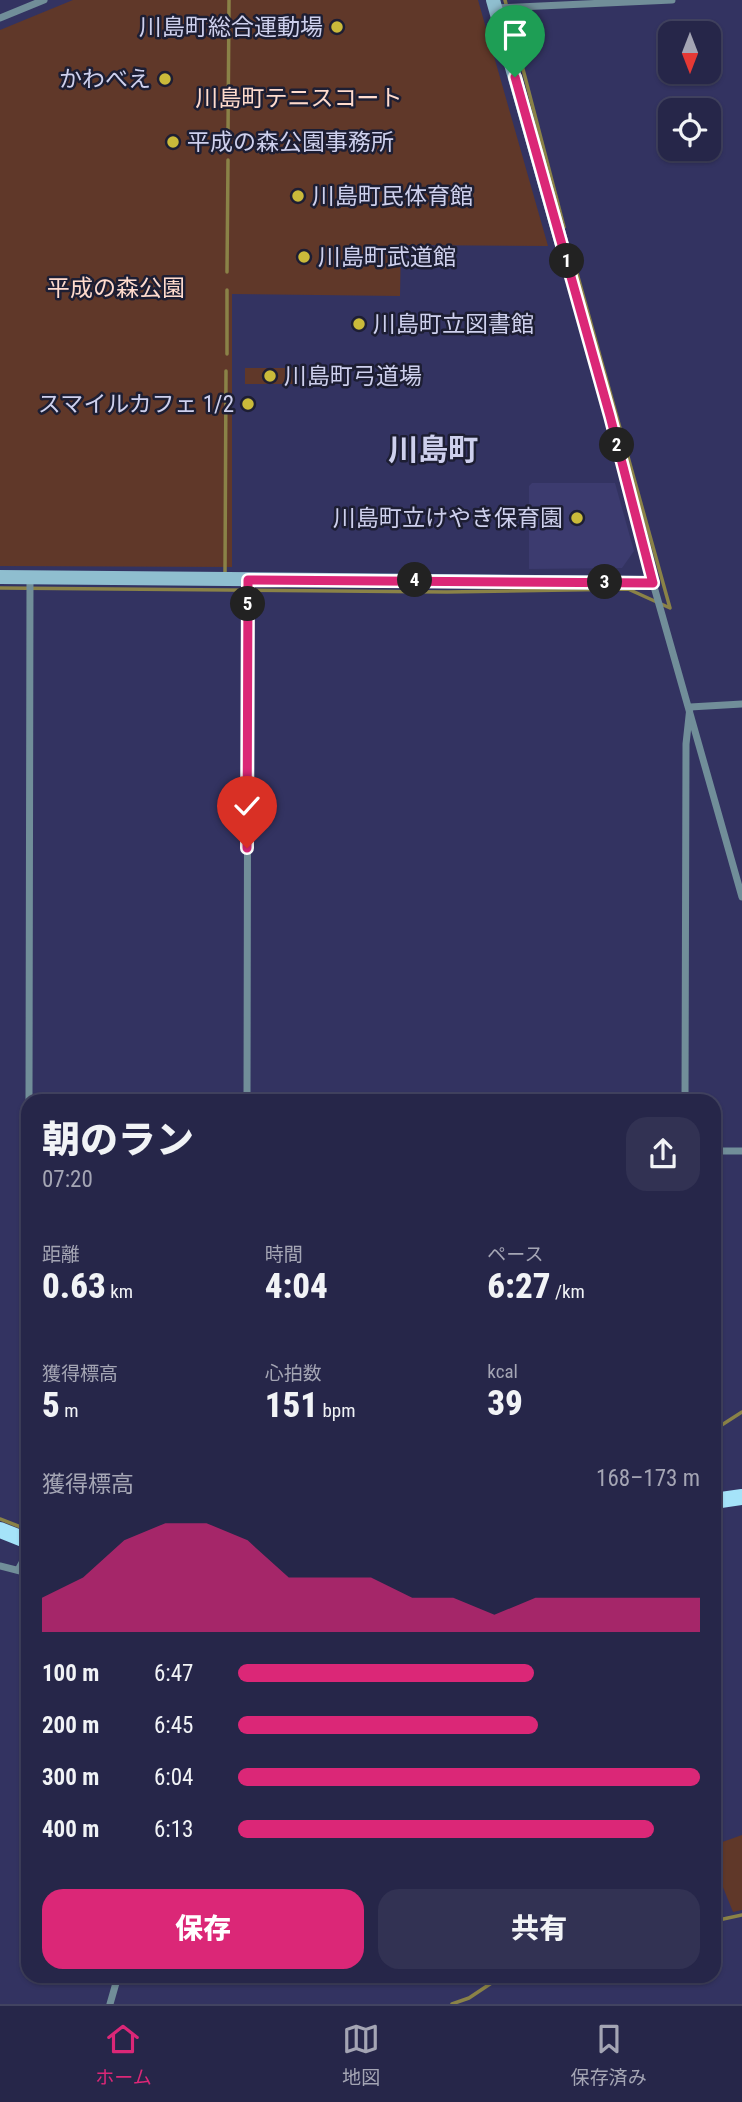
<!DOCTYPE html>
<html lang="ja">
<head>
<meta charset="utf-8">
<style>
  :root { --surface:#262649; --page:#323253; --text:#f1f3f6; --muted:#a4a5b4; --line:#424361; --accent:#db2777 }
  body { margin:0; font-family:"Roboto Condensed","Noto Sans JP",sans-serif; background:var(--page); color:var(--text); height:100vh; display:flex; flex-direction:column; font-size:26px; white-space:nowrap }
  * { box-sizing:border-box; margin:0 }
  p { font-size:23px; color:var(--muted) }
  .icon { flex:none; width:38px; height:38px; fill:none; stroke:currentColor; stroke-width:2; stroke-linecap:round; stroke-linejoin:round }
  .map { position:relative; flex:1; overflow:hidden }
  .drawer { position:absolute; left:21px; top:1094px; width:700px; height:889px; display:flex; flex-direction:column; background:var(--surface); border-radius:21px; box-shadow:0 2px 5px #0004,0 0 0 2px var(--line) }
  .drawer>* { flex:none }
  .needle { width:46px; rotate:180deg }
  .controls { position:absolute; left:658px; top:21px; display:grid; gap:14px }
  .controls a { display:grid; place-items:center; width:63px; height:63px; border-radius:14px; background:var(--surface); box-shadow:0 2px 5px #0004,0 0 0 2px var(--line); font-size:35px }
  .pin { position:absolute; display:grid; place-items:center; width:60px; height:60px; color:#fff; margin:-72px -30px; border-radius:50% 50% 50% 0; rotate:-45deg; box-shadow:0 0 7px #0007 }
  .pin .icon { rotate:45deg }
  .km { position:absolute; width:35px; height:35px; margin:-18px; border-radius:50%; background:#222; color:#fff; font-size:19px; line-height:35px; text-align:center }
  .round { display:grid; place-items:center; flex:none; width:74px; height:74px; border-radius:21px; background:var(--page) }
  .overview { display:flex; align-items:center; justify-content:space-between; height:119px; padding:0 21px }
  h1 { font-size:38px; font-weight:800; line-height:52px }
  .metrics { display:grid; grid-template-columns:repeat(3,1fr); gap:10px; height:119px; padding:7px 21px }
  .metrics div { display:grid; align-content:center }
  .metrics b { font-size:35px; font-weight:800 }
  .metrics small { font-size:19px; font-weight:400 }
  .metrics p { font-size:19px }
  .chart { height:196px; padding:14px 21px }
  .chart p { display:flex; justify-content:space-between }
  .chart svg { width:100%; height:126px; margin-top:7px; fill:var(--accent); opacity:.7 }
  .button { display:flex; gap:14px; margin-top:auto; padding:14px 21px }
  .button a { flex:1; height:80px; border-radius:21px; background:var(--accent); color:#fff; font-size:28px; font-weight:800; line-height:80px; text-align:center }
  .button a+a { background:var(--page); color:var(--text) }
  ul { padding:0 21px; list-style:none; font-size:23px }
  li { display:grid; grid-template-columns:112px 84px 1fr; align-items:center; height:52px }
  li i { height:18px; border-radius:9px; background:var(--accent) }
  .menu { display:flex; justify-content:space-around; align-items:center; height:98px; border-top:2px solid var(--line); background:var(--surface); font-size:19px; color:var(--muted) }
  .menu a { display:grid; justify-items:center; gap:4px }
  .menu .current { color:var(--accent) }
  .map>svg:first-child { display:block }
  .built { fill:#3c3b6f }
  .green { fill:#603829 }
  .lines { fill:none; stroke-linecap:round; stroke-linejoin:round }
  .stream { stroke:#8a8247; stroke-width:3.5 }
  .street { stroke:#718e99; stroke-width:7 }
  .secondary { stroke:#8fbecf; stroke-width:14 }
  .primary { stroke:#a5e3f9; stroke-width:16 }
  .route-casing { stroke:#fff; stroke-width:14 }
  .route { stroke:#db2777; stroke-width:9 }
  .poi-dot { fill:#caba3a; stroke:#1d1e33; stroke-width:2.5 }
  .labels { text-anchor:middle; dominant-baseline:central; stroke-width:5; stroke-linejoin:round; paint-order:stroke }
  .poi-label { font-size:23px; fill:#ced0ed; stroke:#1d1e33; text-anchor:start }
  .park-label { font-size:23px; fill:#ffdbcd; stroke:#1d1e33 }
  .district-label { font-size:30px; font-weight:bold; fill:#ced0ed; stroke:#1d1e33 }
</style>
</head>
<body>
<div class="map">
<svg width="742" height="2004" viewBox="0 0 742 2004">
  <rect width="100%" height="100%" fill="#333361"/>
  <polygon class="built" points="532,483 615,483 634,551 622,568 529,569 529,486"/>
  <g class="green">
    <polygon points="73,0 478,0 548,246 401,245 400,296 232,294 232,567 0,566 0,30"/>
    <rect x="245" y="368" width="49" height="16"/>
    <polygon points="742,1835 742,1910 733,1912 714,1865 714,1845"/>
  </g>
  <g class="lines">
    <g class="stream">
      <polyline points="505,0 564,227"/>
      <polyline points="228,135 229,0"/>
      <polyline points="227,272 228,160"/>
      <polyline points="227,354 227,290"/>
      <polyline points="225,574 226,371"/>
      <polyline points="0,588 447,592 628,589 670,608 570,248"/>
      <polyline points="714,1430 742,1412"/>
      <polyline points="0,1519 26,1529"/>
      <polyline points="714,1921 742,1915"/>
      <polyline points="452,2004 469,1998 502,1976"/>
    </g>
    <g class="street">
      <polyline points="495,8 672,0"/>
      <polyline points="0,18 44,0"/>
      <polyline points="564,252 653,583 742,897"/>
      <polyline points="29,1101 30,577"/>
      <polyline points="247,1101 248,580"/>
      <polyline points="685,1101 686,744 690,707 742,704"/>
      <polyline points="714,1151 742,1151"/>
      <polyline points="0,1566 28,1573"/>
      <polyline points="18,1570 23,1561 25,1540 28,1225"/>
      <polyline points="110,2004 118,1976"/>
    </g>
    <g class="secondary">
      <polyline points="493,0 564,252"/>
      <polyline points="0,577 653,583"/>
    </g>
    <g class="primary">
      <polyline points="714,1501 742,1497"/>
      <polyline points="0,1530 28,1541"/>
    </g>
  </g>
  <g class="lines">
    <defs>
      <polyline id="route" points="247,848 248,580 653,583 610,416 515,77"/>
    </defs>
    <use href="#route" class="route-casing"/>
    <use href="#route" class="route"/>
  </g>
  <g class="poi-dot">
    <circle cx="337" cy="27" r="7"/>
    <circle cx="165" cy="79" r="7"/>
    <circle cx="173" cy="142" r="7"/>
    <circle cx="298" cy="196" r="7"/>
    <circle cx="304" cy="257" r="7"/>
    <circle cx="359" cy="324" r="7"/>
    <circle cx="270" cy="376" r="7"/>
    <circle cx="248" cy="404" r="7"/>
    <circle cx="577" cy="518" r="7"/>
  </g>
  <g class="labels">
    <g class="poi-label">
      <text x="323" y="27" text-anchor="end">川島町総合運動場</text>
      <text x="151" y="79" text-anchor="end">かわべえ</text>
      <text x="187" y="142">平成の森公園事務所</text>
      <text x="312" y="196">川島町民体育館</text>
      <text x="318" y="257">川島町武道館</text>
      <text x="373" y="324">川島町立図書館</text>
      <text x="284" y="376">川島町弓道場</text>
      <text x="234" y="404" text-anchor="end">スマイルカフェ 1/2</text>
      <text x="563" y="518" text-anchor="end">川島町立けやき保育園</text>
    </g>
    <g class="park-label">
      <text x="299" y="98">川島町テニスコート</text>
      <text x="116" y="288">平成の森公園</text>
    </g>
    <g class="district-label">
      <text x="433" y="449">川島町</text>
    </g>
  </g>
</svg>
<div class="controls">
<a><svg class="needle" viewBox="-14 -14 28 28"><path d="M0-13l5 13h-10z" fill="#e53935"/><path d="M0 13l5-13h-10z" fill="#a4a5b4"/></svg></a>
<a><svg class="icon" aria-label="locate" viewBox="0 0 24 24"><circle cx="12" cy="12" r="6"/><path d="M12 2v4M12 18v4M2 12h4M18 12h4"/></svg></a>
</div>
<div class="pin" style="left:515px;top:77px;background:#1e9e55"><svg class="icon" aria-label="arrive" viewBox="0 0 24 24"><path d="M6 21V4h12l-3 4 3 4H6"/></svg></div>
<div class="pin" style="left:247px;top:848px;background:#d93025"><svg class="icon" aria-label="check" viewBox="0 0 24 24"><path d="M5 12l5 5 9-10"/></svg></div>
<b class="km" style="left:567px;top:261px">1</b>
<b class="km" style="left:617px;top:445px">2</b>
<b class="km" style="left:605px;top:582px">3</b>
<b class="km" style="left:415px;top:580px">4</b>
<b class="km" style="left:248px;top:604px">5</b>
<section class="drawer">
<div class="overview"><div><h1>朝のラン</h1><p>07:20</p></div><a class="round"><svg class="icon" aria-label="share" viewBox="0 0 24 24"><path d="M12 15V3M7 8l5-5 5 5M5 13v7h14v-7"/></svg></a></div>
<div class="metrics">
<div><p>距離</p><b>0.63<small> km</small></b></div>
<div><p>時間</p><b>4:04</b></div>
<div><p>ペース</p><b>6:27<small> /km</small></b></div>
</div>
<div class="metrics">
<div><p>獲得標高</p><b>5<small> m</small></b></div>
<div><p>心拍数</p><b>151<small> bpm</small></b></div>
<div><p>kcal</p><b>39</b></div>
</div>
<div class="chart"><p><span>獲得標高</span>168–173 m</p>
<svg viewBox="0 0 160 44" preserveAspectRatio="none"><path d="M0 44V32L10 25L20 12L30 6L40 6L50 12L60 25L70 25L80 25L90 32L100 32L110 38L120 32L130 32L140 32L150 32L160 32V44z"/></svg>
</div>
<ul>
<li><b>100 m</b>6:47<i style="width:64%"></i></li>
<li><b>200 m</b>6:45<i style="width:65%"></i></li>
<li><b>300 m</b>6:04<i style="width:100%"></i></li>
<li><b>400 m</b>6:13<i style="width:90%"></i></li>
</ul>
<div class="button"><a>保存</a><a>共有</a></div>
</section>
</div>
<nav class="menu">
<a class="current"><svg class="icon" aria-label="home" viewBox="0 0 24 24"><path d="M3 11l9-7 9 7M6 9v11h12V9"/></svg>ホーム</a>
<a><svg class="icon" aria-label="map" viewBox="0 0 24 24"><path d="M3 6l6-2 6 2 6-2v14l-6 2-6-2-6 2zM9 4v14M15 6v14"/></svg>地図</a>
<a><svg class="icon" aria-label="saved" viewBox="0 0 24 24"><path d="M7 4h10v16l-5-4-5 4z"/></svg>保存済み</a>
</nav>
</body>
</html>
